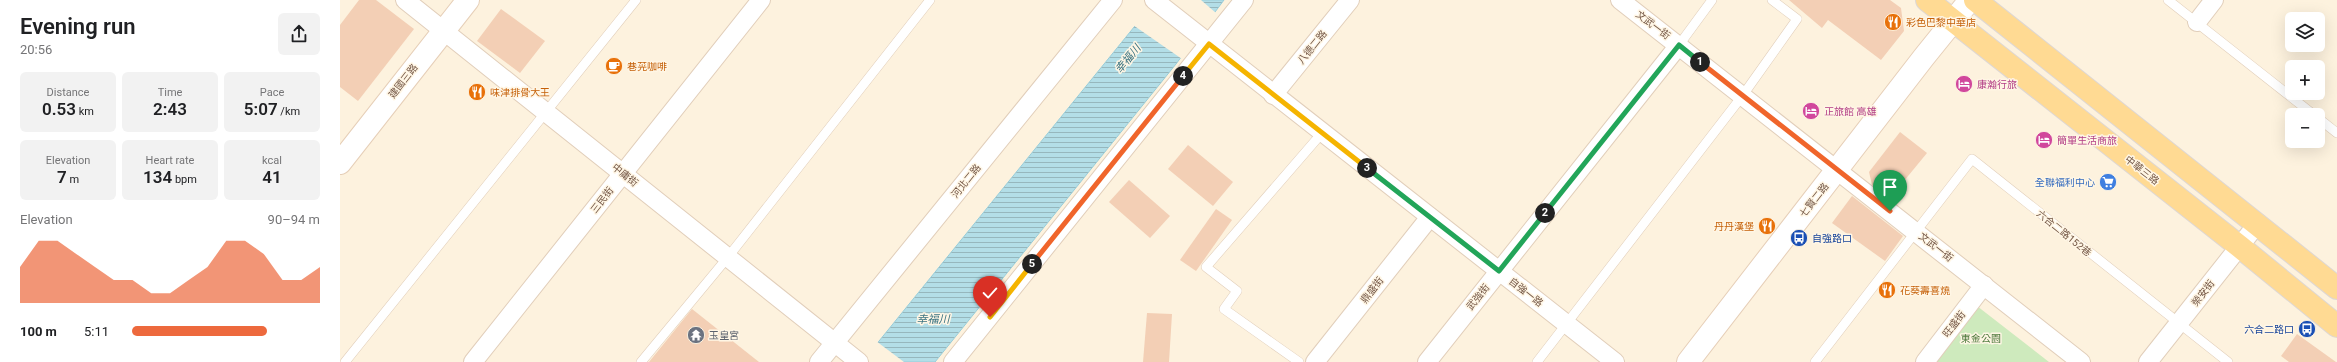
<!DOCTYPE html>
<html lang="en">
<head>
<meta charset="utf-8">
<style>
  :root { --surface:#fff; --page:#f2f2f2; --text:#202124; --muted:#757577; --accent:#ed693d }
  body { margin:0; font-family:Roboto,"Noto Sans TC",sans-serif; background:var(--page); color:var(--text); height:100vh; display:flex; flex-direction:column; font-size:15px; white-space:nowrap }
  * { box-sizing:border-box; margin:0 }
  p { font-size:13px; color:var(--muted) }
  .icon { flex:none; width:22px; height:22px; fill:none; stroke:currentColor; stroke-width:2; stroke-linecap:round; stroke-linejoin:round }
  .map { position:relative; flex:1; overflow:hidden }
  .sheet { display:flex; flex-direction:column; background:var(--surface); width:340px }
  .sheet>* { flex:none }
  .fabs { position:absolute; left:1945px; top:12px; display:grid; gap:8px }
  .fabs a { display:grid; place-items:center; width:40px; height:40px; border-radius:6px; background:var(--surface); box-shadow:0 4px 16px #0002; font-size:20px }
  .pin { position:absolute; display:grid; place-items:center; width:34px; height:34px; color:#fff; margin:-41px -17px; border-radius:50% 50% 50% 0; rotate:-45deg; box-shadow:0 0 4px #0007 }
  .pin .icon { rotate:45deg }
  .km { position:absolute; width:20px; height:20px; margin:-10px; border-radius:50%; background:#222; color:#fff; font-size:11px; line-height:20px; text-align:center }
  .round { display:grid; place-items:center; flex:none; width:42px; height:42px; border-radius:6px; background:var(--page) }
  .head { display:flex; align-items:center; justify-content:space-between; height:68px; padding:0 20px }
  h1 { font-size:22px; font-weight:600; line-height:30px }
  .figures { display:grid; grid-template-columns:repeat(3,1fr); gap:6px; height:68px; padding:4px 20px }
  .figures div { display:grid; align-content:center; border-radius:6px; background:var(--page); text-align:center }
  .figures b { font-size:17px; font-weight:600 }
  .figures small { font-size:11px; font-weight:400 }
  .figures p { font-size:11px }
  .chart { height:112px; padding:8px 20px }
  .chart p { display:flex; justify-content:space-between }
  .chart svg { width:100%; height:72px; margin-top:4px; fill:var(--accent); opacity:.7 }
  ul { padding:0 20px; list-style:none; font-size:13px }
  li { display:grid; grid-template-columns:64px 48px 1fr; align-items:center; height:30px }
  li i { height:10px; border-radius:5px; background:var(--accent) }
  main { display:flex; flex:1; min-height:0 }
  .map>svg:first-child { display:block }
  .park { fill:#ceeabd }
  .water { fill:url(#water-rules); stroke:#99cdd9 }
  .pier { fill:#fdf2de }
  .building { fill:#f3cfb5 }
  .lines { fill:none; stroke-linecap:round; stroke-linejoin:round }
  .lane-casing { stroke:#e1ceba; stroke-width:10 }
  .street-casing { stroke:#e1ceba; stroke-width:20 }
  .secondary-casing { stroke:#e6cfb8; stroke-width:24 }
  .primary-casing { stroke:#ded7d3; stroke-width:24 }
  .lane { stroke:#fff; stroke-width:9 }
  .street { stroke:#fff; stroke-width:18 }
  .secondary { stroke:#fff; stroke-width:22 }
  .primary { stroke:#ffda93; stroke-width:22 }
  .split-1-casing { stroke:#fff; stroke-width:8 }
  .split-2-casing { stroke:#fff; stroke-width:8 }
  .split-3-casing { stroke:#fff; stroke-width:8 }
  .split-4-casing { stroke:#fff; stroke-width:8 }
  .split-5-casing { stroke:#fff; stroke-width:8 }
  .split-6-casing { stroke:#fff; stroke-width:8 }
  .split-1 { stroke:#f0652b; stroke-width:5 }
  .split-2 { stroke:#22a559; stroke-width:5 }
  .split-3 { stroke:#22a559; stroke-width:5 }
  .split-4 { stroke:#f5b400; stroke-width:5 }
  .split-5 { stroke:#f0652b; stroke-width:5 }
  .split-6 { stroke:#f5b400; stroke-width:5 }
  .labels { text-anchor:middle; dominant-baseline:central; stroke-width:3; stroke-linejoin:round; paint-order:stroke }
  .food-label { font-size:10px; fill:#c56008; stroke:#fff6e5; text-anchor:start }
  .street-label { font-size:10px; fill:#745746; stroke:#fff6e5 }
  .hotel-label { font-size:10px; fill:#b23c85; stroke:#fff6e5; text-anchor:start }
  .shop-label { font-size:10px; fill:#366cbe; stroke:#fff6e5; text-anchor:end }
  .transit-label { font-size:10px; fill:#164399; stroke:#fff6e5; text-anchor:start }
  .worship-label { font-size:10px; fill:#5b616d; stroke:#fff6e5; text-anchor:start }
  .park-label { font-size:10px; fill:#4e7a3d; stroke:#fff6e5 }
  .water-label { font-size:11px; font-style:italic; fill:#3c7482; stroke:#fff6e5 }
</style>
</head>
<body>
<main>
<section class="sheet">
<div class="head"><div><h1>Evening run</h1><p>20:56</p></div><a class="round"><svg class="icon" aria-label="share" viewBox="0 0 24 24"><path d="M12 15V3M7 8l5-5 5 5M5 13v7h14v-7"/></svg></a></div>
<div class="figures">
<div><p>Distance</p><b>0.53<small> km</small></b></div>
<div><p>Time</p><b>2:43</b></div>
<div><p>Pace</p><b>5:07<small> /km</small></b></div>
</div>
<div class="figures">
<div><p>Elevation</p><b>7<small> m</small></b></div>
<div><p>Heart rate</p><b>134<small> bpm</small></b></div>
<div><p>kcal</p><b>41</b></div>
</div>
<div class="chart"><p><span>Elevation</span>90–94 m</p>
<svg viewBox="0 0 160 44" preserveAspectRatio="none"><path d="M0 44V22L10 6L20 6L30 14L40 22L50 30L60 30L70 38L80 38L90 30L100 22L110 6L120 6L130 14L140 30L150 30L160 22V44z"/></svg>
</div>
<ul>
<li><b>100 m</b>5:11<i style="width:72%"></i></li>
</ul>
</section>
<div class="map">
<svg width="1997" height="362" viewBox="0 0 1997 362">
  <defs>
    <pattern id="water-rules" width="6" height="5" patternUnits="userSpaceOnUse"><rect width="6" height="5" fill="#b3dee7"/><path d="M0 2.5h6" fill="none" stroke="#96b7bd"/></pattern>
  </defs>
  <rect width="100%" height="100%" fill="#fdf2de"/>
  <polygon class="park" points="1637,306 1709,362 1592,362"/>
  <polygon class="water" points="816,0 884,0 836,64 595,362 522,362"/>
  <g class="pier">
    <polygon points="813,0 861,0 876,13 842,59 793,25"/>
    <polygon points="536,341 564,362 520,362"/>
  </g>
  <g class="building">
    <polygon points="19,0 36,0 74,29 18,101 0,87 0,25"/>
    <polygon points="1449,0 1550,0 1561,8 1564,31 1541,60 1488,20 1482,28"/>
    <polygon points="161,9 205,41 180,73 137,41"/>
    <polygon points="1560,132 1587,153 1550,198 1532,185 1529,172"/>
    <polygon points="848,145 893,182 873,206 828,169"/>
    <polygon points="789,180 830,216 810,238 769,202"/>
    <polygon points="1512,196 1563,236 1545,261 1492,223"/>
    <polygon points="876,209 892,220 856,271 840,260"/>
    <polygon points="352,309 419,362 309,362"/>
    <polygon points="807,313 832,314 829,362 803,362"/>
    <polygon points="1957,334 1996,362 1949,362 1941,356"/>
  </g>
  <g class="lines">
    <defs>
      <g id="lane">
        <polyline points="1828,0 1974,115"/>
        <polyline points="1339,45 1372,0"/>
        <polyline points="1978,118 1997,133"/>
        <polyline points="5,362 296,0"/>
        <polyline points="301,362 388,257 590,0"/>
        <polyline points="959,362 884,309 897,291 866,267 982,133"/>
        <polyline points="1197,362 1403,95 1457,19 1432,0"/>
        <polyline points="1475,362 1632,159 1888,362"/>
      </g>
      <g id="street">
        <polyline points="65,0 519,362"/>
        <polyline points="814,0 1275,362"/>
        <polyline points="1280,0 1741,362"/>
        <polyline points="1857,22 1874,0"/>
        <polyline points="933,95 1010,0"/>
        <polyline points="133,362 421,0"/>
        <polyline points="479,362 773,0"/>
        <polyline points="613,362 904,0"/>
        <polyline points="975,362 1090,217"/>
        <polyline points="1087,362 1339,45"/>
        <polyline points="1585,362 1644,285"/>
        <polyline points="1808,362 1918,223"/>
      </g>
      <g id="secondary">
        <polyline points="0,163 128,0"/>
        <polyline points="1348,362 1584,57 1630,0"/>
      </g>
      <g id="primary">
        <polyline points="1587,0 1899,246 1997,326"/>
        <polyline points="1635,0 1997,288"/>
      </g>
    </defs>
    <use href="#lane" class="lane-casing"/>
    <use href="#street" class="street-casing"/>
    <use href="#secondary" class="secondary-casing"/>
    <use href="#primary" class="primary-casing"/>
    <use href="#lane" class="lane"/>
    <use href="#street" class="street"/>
    <use href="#secondary" class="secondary"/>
    <use href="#primary" class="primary"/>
  </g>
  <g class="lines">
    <defs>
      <polyline id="split-1" points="1360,62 1550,211"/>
      <polyline id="split-2" points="1205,213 1339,45 1360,62"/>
      <polyline id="split-3" points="1027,168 1159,271 1205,213"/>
      <polyline id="split-4" points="843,76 869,44 1027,168"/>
      <polyline id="split-5" points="692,264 843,76"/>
      <polyline id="split-6" points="650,317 692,264"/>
    </defs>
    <use href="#split-1" class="split-1-casing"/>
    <use href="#split-2" class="split-2-casing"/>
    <use href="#split-3" class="split-3-casing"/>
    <use href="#split-4" class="split-4-casing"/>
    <use href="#split-5" class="split-5-casing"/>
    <use href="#split-6" class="split-6-casing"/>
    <use href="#split-1" class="split-1"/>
    <use href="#split-2" class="split-2"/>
    <use href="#split-3" class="split-3"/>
    <use href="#split-4" class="split-4"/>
    <use href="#split-5" class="split-5"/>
    <use href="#split-6" class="split-6"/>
  </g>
  <defs>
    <symbol id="restaurant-disc" viewBox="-11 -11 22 22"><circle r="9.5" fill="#e8710a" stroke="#fff6e5"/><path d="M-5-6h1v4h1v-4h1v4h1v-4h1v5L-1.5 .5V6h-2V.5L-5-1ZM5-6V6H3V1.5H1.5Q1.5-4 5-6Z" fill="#fff"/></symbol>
    <symbol id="cafe-disc" viewBox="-11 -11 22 22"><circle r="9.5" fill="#e8710a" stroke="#fff6e5"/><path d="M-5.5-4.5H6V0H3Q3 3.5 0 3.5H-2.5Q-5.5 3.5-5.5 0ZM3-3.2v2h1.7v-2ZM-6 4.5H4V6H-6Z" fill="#fff"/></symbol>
    <symbol id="hotel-disc" viewBox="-11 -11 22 22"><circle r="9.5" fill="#d1479c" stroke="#fff6e5"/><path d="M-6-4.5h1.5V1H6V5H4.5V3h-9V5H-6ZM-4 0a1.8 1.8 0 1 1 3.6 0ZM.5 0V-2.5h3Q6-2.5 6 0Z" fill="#fff"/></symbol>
    <symbol id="supermarket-disc" viewBox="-11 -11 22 22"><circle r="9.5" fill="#3f7fe0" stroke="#fff6e5"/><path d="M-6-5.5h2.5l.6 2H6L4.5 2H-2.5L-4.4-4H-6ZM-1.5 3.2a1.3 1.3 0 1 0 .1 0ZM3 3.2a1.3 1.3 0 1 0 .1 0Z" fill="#fff"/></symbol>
    <symbol id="bus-disc" viewBox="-11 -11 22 22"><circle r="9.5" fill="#1a4fb4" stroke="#fff6e5"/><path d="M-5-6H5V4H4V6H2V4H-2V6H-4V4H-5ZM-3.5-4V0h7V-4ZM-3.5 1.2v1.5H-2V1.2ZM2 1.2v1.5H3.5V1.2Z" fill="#fff"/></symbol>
    <symbol id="temple-disc" viewBox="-11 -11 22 22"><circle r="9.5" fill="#6b7280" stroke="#fff6e5"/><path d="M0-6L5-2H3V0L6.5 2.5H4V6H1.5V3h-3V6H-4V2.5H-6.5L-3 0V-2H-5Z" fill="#fff"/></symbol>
  </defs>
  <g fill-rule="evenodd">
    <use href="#restaurant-disc" x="1543" y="12" width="20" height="20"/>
    <use href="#cafe-disc" x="264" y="56" width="20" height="20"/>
    <use href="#hotel-disc" x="1614" y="74" width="20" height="20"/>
    <use href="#restaurant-disc" x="127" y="82" width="20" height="20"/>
    <use href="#hotel-disc" x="1461" y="101" width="20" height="20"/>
    <use href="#hotel-disc" x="1694" y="130" width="20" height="20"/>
    <use href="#supermarket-disc" x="1758" y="172" width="20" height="20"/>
    <use href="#restaurant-disc" x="1417" y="216" width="20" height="20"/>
    <use href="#bus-disc" x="1449" y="228" width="20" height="20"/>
    <use href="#restaurant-disc" x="1537" y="280" width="20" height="20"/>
    <use href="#bus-disc" x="1957" y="319" width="20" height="20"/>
    <use href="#temple-disc" x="346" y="325" width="20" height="20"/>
  </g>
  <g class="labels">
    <g class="food-label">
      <text x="1566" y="22">彩色巴黎中華店</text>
      <text x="287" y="66">巷茪咖啡</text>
      <text x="150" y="92">味津排骨大王</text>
      <text x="1414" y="226" text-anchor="end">丹丹漢堡</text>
      <text x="1560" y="290">花葵壽喜燒</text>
    </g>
    <g class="street-label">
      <text transform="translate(1313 25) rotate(37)">文武一街</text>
      <text transform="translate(972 47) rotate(-51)">八德二路</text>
      <text transform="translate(63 81) rotate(-52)">建國三路</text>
      <text transform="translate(1802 170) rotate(38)">中華三路</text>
      <text transform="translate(285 175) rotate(39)">中庸街</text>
      <text transform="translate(626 181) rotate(-51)">河北二路</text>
      <text transform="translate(262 200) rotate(-52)">三民街</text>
      <text transform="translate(1474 200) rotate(-52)">七賢二路</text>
      <text transform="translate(1724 233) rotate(39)">六合二路152巷</text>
      <text transform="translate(1596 247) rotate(38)">文武一街</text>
      <text transform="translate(1032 290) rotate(-52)">鼎盛街</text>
      <text transform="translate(1186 292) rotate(38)">自強一路</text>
      <text transform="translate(1863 293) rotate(-52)">榮安街</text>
      <text transform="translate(1138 297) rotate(-51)">武強街</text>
      <text transform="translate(1614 324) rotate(-52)">旺盛街</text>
    </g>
    <g class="hotel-label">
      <text x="1637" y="84">康瀚行旅</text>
      <text x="1484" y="111">正旅館 高雄</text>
      <text x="1717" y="140">簡單生活商旅</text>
    </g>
    <g class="shop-label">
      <text x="1755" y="182">全聯福利中心</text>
    </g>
    <g class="transit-label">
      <text x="1472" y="238">自強路口</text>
      <text x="1954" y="329" text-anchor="end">六合二路口</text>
    </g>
    <g class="worship-label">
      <text x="369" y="335">玉皇宮</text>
    </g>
    <g class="park-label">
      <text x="1641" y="338">東金公園</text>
    </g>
    <g class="water-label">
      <text transform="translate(788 59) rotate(-51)">幸福川</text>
      <text x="593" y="319">幸福川</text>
    </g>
  </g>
</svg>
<div class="fabs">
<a><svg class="icon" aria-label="layers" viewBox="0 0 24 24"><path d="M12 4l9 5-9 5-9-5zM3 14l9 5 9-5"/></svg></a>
<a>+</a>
<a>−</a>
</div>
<div class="pin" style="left:1550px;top:211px;background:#1e9e55"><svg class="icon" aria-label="arrive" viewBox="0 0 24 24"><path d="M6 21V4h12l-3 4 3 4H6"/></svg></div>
<div class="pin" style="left:650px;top:317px;background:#d93025"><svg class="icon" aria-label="check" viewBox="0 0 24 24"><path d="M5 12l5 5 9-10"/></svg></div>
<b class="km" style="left:1360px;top:62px">1</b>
<b class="km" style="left:1205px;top:213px">2</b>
<b class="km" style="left:1027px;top:168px">3</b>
<b class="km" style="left:843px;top:76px">4</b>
<b class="km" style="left:692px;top:264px">5</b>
</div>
</main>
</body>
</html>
